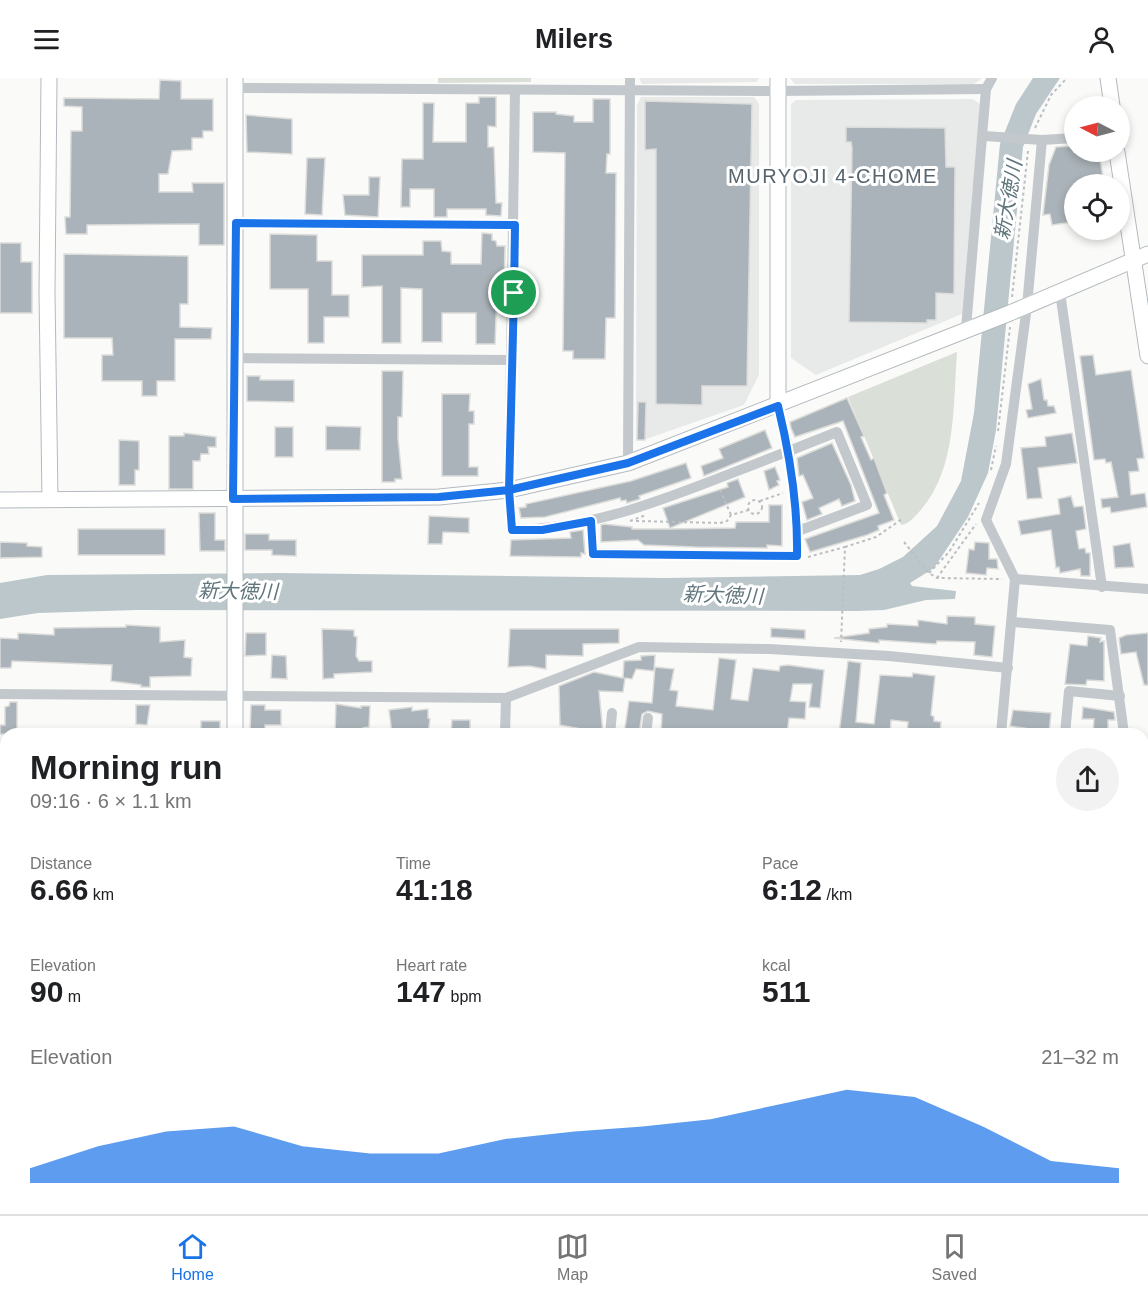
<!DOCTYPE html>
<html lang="en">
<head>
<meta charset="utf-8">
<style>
  :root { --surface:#fff; --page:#f2f2f2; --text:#202124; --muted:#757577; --line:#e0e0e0; --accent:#1a73e8 }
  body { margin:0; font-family:Arial,"Noto Sans JP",sans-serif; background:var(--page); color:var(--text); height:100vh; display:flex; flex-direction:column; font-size:22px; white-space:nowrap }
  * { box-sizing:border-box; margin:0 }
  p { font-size:20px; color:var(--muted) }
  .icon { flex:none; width:33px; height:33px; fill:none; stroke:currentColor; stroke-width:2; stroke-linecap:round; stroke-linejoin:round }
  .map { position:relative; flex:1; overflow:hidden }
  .sheet { position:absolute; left:0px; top:650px; width:1149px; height:488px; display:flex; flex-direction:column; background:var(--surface); border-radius:18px 18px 0 0; box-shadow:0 3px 9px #0003 }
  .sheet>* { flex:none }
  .needle { width:39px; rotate:276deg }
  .tools { position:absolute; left:1064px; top:18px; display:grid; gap:12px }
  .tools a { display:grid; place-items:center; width:66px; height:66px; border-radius:50%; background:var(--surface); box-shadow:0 3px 9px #0003; font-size:30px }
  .pin { position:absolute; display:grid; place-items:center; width:51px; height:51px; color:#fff; margin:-26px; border:3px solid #fff; border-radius:50%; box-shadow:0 2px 6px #0007 }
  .round { display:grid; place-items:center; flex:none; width:63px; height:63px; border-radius:32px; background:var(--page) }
  .headline { display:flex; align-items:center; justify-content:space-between; height:102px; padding:0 30px }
  h1 { font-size:33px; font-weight:600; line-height:45px }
  .metrics { display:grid; grid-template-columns:repeat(3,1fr); gap:9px; height:102px; padding:6px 30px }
  .metrics div { display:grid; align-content:center }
  .metrics b { font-size:30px; font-weight:600 }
  .metrics small { font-size:16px; font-weight:400 }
  .metrics p { font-size:16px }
  .chart { height:168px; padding:12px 30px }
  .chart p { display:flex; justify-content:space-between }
  .chart svg { width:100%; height:108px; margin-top:6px; fill:var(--accent); opacity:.7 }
  header { display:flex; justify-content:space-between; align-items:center; height:78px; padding:0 30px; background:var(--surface); font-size:27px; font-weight:600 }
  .menu { display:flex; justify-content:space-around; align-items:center; height:84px; border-top:2px solid var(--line); background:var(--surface); font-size:16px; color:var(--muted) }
  .menu a { display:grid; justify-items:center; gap:3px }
  .menu .current { color:var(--accent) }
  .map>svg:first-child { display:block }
  .built { fill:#e8e9e9 }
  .green { fill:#dadfd7 }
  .water { fill:#bbc7cb }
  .building { fill:#aab3b9; stroke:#dcdcda; stroke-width:1.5 }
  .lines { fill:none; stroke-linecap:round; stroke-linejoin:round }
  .secondary-casing { stroke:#b3babf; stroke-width:17 }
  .path { stroke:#bbbfc2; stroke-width:2; stroke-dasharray:3 3; stroke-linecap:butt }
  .street { stroke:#c3c8cc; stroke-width:10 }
  .secondary { stroke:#fff; stroke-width:15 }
  .route-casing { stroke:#fff; stroke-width:12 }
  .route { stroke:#1a73e8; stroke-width:8 }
  .labels { text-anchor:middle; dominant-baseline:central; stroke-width:6; stroke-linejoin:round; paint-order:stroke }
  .neighbourhood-label { font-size:20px; letter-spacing:1.5px; fill:#57646e; stroke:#fff }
  .water-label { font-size:20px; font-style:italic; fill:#60757c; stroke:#fff }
</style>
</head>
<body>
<header><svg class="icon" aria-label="menu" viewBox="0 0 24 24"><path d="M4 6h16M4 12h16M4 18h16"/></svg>Milers<svg class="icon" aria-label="person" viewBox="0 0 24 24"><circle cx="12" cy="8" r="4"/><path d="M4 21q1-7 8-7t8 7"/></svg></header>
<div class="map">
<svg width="1148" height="1136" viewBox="0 0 1148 1136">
  <rect width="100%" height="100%" fill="#fafaf8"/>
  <g class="built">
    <polygon points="639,0 759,0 757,4 642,6"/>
    <polygon points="790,0 982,0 974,6 795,6"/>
    <polygon points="641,19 754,19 759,26 759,297 744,327 646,361 636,358 637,27"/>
    <polygon points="973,21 980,26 962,236 816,297 791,280 791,26 796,22"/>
  </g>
  <g class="green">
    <polygon points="438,0 531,0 531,4 438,5"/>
    <path d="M957,274C953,327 957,393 919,434C913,440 909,446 901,447L848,319Z"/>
  </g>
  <polygon class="water" points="1033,0 1060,0 1036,36 1023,69 996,352 988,395 968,439 934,490 910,505 912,508 956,513 955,521 926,522 884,532 856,533 136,532 38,535 0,541 0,505 47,497 278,495 664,500 860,497 879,491 903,479 937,448 961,403 974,335 1000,66 1016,26"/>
  <g class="building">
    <polygon points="160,2 181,3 181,21 213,21 213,53 203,53 203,60 192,60 192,72 172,73 168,96 159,96 159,114 193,114 192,105 224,105 224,167 199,167 199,146 87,147 87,156 66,156 65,139 70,139 71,53 82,53 82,29 64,28 64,20 159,21"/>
    <polygon points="479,19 496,19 496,49 488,48 488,69 494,69 496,125 502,125 501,138 486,137 486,131 447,131 447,139 434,139 434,111 410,111 410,129 401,129 402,81 423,81 423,25 434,25 433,64 466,64 466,25 479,25"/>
    <polygon points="593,21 610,21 610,76 607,76 606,95 616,95 615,240 606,240 605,281 573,281 573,273 563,273 565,75 533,74 533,34 556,34 556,36 574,38 574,44 593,44"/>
    <polygon points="645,23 752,26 747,308 702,308 702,327 656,326 656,71 645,72"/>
    <polygon points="246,37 292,41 292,76 247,74"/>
    <polygon points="846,49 945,50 946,89 955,89 954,216 936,215 936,242 927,242 927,245 849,244 852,70 851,64 846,64"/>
    <polygon points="1074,68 1074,74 1099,74 1104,106 1074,106 1074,132 1070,133 1072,144 1052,147 1050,136 1043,137 1049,87 1056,69"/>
    <polygon points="307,80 325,80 322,137 305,136"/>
    <polygon points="369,99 380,99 378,139 345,137 343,117 369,117"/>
    <polygon points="482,155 492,156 492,162 496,163 497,168 505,168 504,214 497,214 495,266 476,266 476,235 442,235 442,264 422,264 422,211 401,210 401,265 382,265 382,208 362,209 362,177 423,177 423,163 441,163 442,173 451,174 451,186 481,186"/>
    <polygon points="270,156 317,157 317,183 332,183 332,217 349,217 349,239 324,239 324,265 308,265 308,211 270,211"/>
    <polygon points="0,165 21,165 21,184 32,184 32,235 0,235"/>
    <polygon points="64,176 188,178 188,226 180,226 180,249 212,250 211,261 175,261 175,303 157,303 157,318 142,318 142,303 102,303 102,277 113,277 112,260 64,260"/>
    <polygon points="1093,277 1096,297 1131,292 1144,380 1137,381 1139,393 1129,394 1131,417 1145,415 1147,429 1111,435 1110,429 1102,430 1101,421 1118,419 1111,384 1106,385 1105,381 1094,382 1080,278"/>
    <polygon points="382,293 403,293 402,339 398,339 398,360 402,401 395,401 395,404 382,404"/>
    <polygon points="247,298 260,298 260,302 294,302 294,324 247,323"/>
    <polygon points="1041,301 1044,322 1047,322 1048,328 1054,328 1056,335 1028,340 1026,332 1032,331 1028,306"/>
    <polygon points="442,316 470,316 469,333 474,333 474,346 469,346 469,389 478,389 478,398 442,398"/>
    <polygon points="847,320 864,358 861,359 871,382 874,380 878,391 887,415 884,417 894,442 878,448 879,452 867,457 810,474 805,461 879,435 843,343 795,359 791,350 790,344"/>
    <polygon points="638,324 646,324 645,362 637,362"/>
    <polygon points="326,348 361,349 360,372 326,372"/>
    <rect x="275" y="349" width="18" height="30"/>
    <polygon points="765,352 772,370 704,398 701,388 723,380 719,371"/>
    <polygon points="184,355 216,359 216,369 208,369 209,376 201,376 200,383 193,383 193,411 169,411 169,358 184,358"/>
    <polygon points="1072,355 1077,385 1038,390 1042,420 1027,421 1021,370 1046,368 1045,359"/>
    <polygon points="119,362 139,363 139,392 135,392 135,407 119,407"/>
    <polygon points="832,365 851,407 855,423 842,428 839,421 819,430 822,436 807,442 802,424 813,420 803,397 799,398 797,380"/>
    <polygon points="686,385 691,400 639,418 640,421 627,425 626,422 621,423 620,420 545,439 521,440 519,430 526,429 526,426 631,403"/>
    <polygon points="775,389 780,402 777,403 779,407 769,412 764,393"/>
    <polygon points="738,401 745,419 670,450 663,430 728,409 727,405"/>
    <polygon points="1071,418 1074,429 1083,428 1086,451 1076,453 1079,471 1085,470 1086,475 1090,475 1090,498 1081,498 1080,491 1060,495 1059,489 1056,490 1051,452 1021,457 1018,443 1060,436 1058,421"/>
    <polygon points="769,427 782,427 782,468 767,467 767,470 695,469 644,467 638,462 601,464 601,447 604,446 632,449 632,451 670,451 735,450 736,444 769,444"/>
    <polygon points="199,435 215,435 215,462 225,462 225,473 200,473"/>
    <polygon points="429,438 469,440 469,455 443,454 442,466 428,466"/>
    <rect x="78" y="451" width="87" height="26"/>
    <polygon points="583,452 585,476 581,475 581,479 510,478 511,462 571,460 570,454"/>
    <polygon points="245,456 269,456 269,462 296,462 296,478 272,477 272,472 245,472"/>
    <polygon points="0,464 27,465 27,468 42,469 42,479 0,480"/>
    <polygon points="975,464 989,465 989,481 997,481 998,491 987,490 986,497 966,495 969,471 974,472"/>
    <polygon points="1130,465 1134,489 1115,490 1113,468"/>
    <polygon points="947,538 975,539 975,546 995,548 992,579 974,577 975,564 937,563 936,566 879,562 879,565 834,560 869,555 869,551 887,549 887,546 918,548 918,542 947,546"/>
    <polygon points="126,547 160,549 160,564 185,562 184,579 192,580 191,598 150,599 150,609 141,609 141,607 111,603 112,587 12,583 11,590 0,590 0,560 18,561 18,555 54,557 54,550 126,549"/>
    <polygon points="771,550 805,552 805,561 771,559"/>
    <polygon points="322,551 354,552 354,558 357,559 356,578 359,583 372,583 372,594 334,596 334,600 323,601"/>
    <polygon points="510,551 619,551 619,565 583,566 583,578 546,577 546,591 529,588 508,589"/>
    <polygon points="246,555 266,555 266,577 245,578"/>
    <polygon points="1148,555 1148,607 1144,607 1136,574 1121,576 1119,560 1126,557"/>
    <polygon points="1088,558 1101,560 1100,564 1104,563 1104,603 1087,602 1086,607 1065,606 1070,566 1087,568"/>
    <polygon points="272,577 286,578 287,601 271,600"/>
    <polygon points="655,577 654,593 636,591 632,601 625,600 623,614 599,613 603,656 581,656 582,651 560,647 559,608 594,594 623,600 624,583 641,582 641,578"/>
    <polygon points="719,580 736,582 731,621 748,623 753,590 779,593 780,588 788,587 824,592 820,630 809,629 812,606 793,606 790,623 806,624 805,641 789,640 787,656 661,656 662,636 648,633 642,636 639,656 624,656 629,623 652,625 655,589 674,591 670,612 678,613 676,628 713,632"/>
    <polygon points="848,583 861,585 856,644 874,646 880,597 912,599 913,595 935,598 931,637 934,639 934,643 941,644 940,656 907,656 908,644 891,642 890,656 839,656"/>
    <polygon points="10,624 17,624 17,656 0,656 0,647 5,647 5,629 9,628"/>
    <polygon points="336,626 361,630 361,628 370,628 369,649 363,650 363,656 335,655"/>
    <polygon points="136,627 150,627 147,647 136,646"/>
    <polygon points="251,627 265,627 265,632 281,632 281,647 265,647 265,654 250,654"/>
    <polygon points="412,629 412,633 428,631 428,640 430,641 428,656 392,656 389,632"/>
    <polygon points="1083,629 1114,634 1115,642 1108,642 1108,656 1093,656 1094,641 1082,641"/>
    <polygon points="1013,632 1051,635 1049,656 1036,656 1036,652 1010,648"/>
    <polygon points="452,642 470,642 470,656 451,656"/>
    <rect x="201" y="643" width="19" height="13"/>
  </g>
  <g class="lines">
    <defs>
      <g id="secondary">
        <polyline points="49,0 47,215 50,421"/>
        <polyline points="778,0 778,328"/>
        <polyline points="1108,0 1112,28"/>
        <polyline points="1117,74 1148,278"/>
        <polyline points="0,422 439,419 509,412 628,385 1010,235 1148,176"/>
        <polyline points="235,656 235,0"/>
        <polyline points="1143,1038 1148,1038"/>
        <polyline points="236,1131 236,1136"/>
        <polyline points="566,1136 581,1131"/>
      </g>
    </defs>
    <use href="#secondary" class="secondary-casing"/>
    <g class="path">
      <polyline points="1035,50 1051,17 1067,0"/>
      <polyline points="1012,219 1028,73"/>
      <polyline points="998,353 1010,249"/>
      <polyline points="991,392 996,368"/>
      <polyline points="720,412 731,437"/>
      <circle cx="755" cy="429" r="7"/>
      <polyline points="760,423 783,415"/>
      <polyline points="630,443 646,437"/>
      <polyline points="636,443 720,445 727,443 731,437 749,432"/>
      <polyline points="904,464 929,495 937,500 1002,501"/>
      <polyline points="845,469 876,459 902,441"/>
      <polyline points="808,479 845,469 841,564"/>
      <polyline points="929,495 949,474 979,425"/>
      <polyline points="937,500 976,446"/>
    </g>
    <g class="street">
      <polyline points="235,10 778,13 986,11"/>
      <path d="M515,12L509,412L512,452C608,451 700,406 789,373L778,328"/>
      <polyline points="984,58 1042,62"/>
      <polyline points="1074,60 1042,62 1027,228 1006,386 986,442 1015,501 1148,511"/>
      <polyline points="236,145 515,147"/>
      <polyline points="1060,214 1102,509"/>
      <polyline points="966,250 986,11 992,0"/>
      <polyline points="234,280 512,282"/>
      <polygon points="837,354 867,427 798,453 789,373"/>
      <polyline points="628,385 630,0"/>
      <polyline points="591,443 593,475 797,478 798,453"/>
      <polyline points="1012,544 1110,552 1124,656"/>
      <polyline points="0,616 506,620 639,569 769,571 889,578 1008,590"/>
      <polyline points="505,656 506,620"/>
      <polyline points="610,656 612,635"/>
      <polyline points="646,656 648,640"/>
      <polyline points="1001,656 1015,501"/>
      <polyline points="1065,656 1069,613 1120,618"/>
      <polyline points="0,758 6,758"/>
      <polyline points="1143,794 1145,807 1143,829"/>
      <polyline points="0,885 6,885"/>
      <polyline points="0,1030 6,1031"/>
      <polyline points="1143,1116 1148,1115"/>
      <polyline points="793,1131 793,1136"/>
      <polyline points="875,1131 875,1136"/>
      <polyline points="1110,1131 1111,1136"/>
      <polyline points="493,1136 493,1131"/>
      <polyline points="552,1136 553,1131"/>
      <polyline points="1042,1136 1051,1131"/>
    </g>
    <use href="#secondary" class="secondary"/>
  </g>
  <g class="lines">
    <defs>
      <path id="route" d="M514,215L509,412L512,452H542L591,443L593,476L797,478C798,427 790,377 778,328L628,385L509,412L439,419L233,421L236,145L515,147L514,215"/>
    </defs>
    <use href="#route" class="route-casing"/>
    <use href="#route" class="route"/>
  </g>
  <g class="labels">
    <g class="neighbourhood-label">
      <text x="833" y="98">MURYOJI 4-CHOME</text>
    </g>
    <g class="water-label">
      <text transform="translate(1008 122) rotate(-80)">新大徳川</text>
      <text transform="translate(238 513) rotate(1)">新大徳川</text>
      <text transform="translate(723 517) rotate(2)">新大徳川</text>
    </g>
  </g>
</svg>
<div class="tools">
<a><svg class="needle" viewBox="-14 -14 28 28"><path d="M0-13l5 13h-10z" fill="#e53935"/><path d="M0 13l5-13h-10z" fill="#757577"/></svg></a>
<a><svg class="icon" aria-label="locate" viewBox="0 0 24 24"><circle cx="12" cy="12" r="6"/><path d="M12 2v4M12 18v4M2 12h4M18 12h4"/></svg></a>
</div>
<div class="pin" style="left:514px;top:215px;background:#1e9e55"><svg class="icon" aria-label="arrive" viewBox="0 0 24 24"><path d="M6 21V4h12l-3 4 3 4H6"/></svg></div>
<section class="sheet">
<div class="headline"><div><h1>Morning run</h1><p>09:16 · 6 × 1.1 km</p></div><a class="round"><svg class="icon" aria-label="share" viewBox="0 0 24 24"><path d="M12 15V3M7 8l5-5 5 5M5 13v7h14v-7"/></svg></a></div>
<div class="metrics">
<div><p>Distance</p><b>6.66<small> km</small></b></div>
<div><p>Time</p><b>41:18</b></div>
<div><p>Pace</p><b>6:12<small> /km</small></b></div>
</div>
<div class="metrics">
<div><p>Elevation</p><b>90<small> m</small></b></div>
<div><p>Heart rate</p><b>147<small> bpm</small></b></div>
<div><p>kcal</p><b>511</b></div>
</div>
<div class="chart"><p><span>Elevation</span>21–32 m</p>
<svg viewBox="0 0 160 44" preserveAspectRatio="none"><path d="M0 44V38L10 29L20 23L30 21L40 29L50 32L60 32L70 26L80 23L90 21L100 18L110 12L120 6L130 9L140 21L150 35L160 38V44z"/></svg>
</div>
</section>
</div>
<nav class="menu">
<a class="current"><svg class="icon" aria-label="home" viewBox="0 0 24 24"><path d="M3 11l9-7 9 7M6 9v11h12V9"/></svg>Home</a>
<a><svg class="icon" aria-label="map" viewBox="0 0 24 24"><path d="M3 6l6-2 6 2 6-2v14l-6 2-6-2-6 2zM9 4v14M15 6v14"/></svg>Map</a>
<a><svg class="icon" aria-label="saved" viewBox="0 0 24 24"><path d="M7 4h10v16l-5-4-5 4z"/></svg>Saved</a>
</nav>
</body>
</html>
